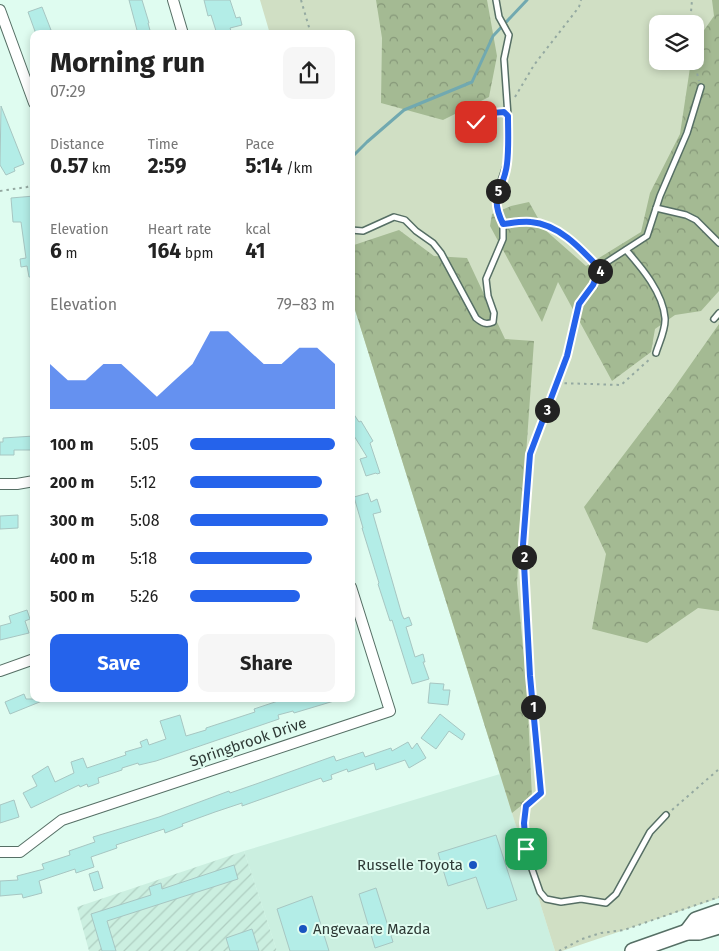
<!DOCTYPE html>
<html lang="en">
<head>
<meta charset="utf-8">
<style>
  :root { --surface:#fff; --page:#f6f6f6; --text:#222; --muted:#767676; --accent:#2563eb }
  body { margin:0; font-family:"Fira Sans",sans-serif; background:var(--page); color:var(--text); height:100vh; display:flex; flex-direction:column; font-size:19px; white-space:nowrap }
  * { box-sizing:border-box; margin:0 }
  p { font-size:16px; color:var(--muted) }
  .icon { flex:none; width:28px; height:28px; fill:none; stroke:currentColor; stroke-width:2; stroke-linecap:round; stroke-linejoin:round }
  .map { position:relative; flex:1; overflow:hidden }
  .side { position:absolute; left:30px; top:30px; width:325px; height:672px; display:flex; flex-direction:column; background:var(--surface); border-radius:10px; box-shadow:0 2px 8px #0003 }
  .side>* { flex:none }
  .fabs { position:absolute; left:649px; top:15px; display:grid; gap:10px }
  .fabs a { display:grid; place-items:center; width:55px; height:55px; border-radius:10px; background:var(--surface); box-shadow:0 2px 8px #0003; font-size:25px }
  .pin { position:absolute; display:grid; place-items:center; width:42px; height:42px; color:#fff; margin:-21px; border-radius:10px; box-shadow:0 2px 8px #0006 }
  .km { position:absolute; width:25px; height:25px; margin:-12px; border-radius:50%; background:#222; color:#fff; font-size:14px; line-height:25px; text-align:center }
  .round { display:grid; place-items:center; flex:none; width:52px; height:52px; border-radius:10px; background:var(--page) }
  .overview { display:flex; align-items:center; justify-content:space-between; height:85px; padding:0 20px }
  h1 { font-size:28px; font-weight:700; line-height:38px }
  .stats { display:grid; grid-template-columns:repeat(3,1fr); gap:8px; height:85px; padding:5px 20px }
  .stats div { display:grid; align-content:center }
  .stats b { font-size:21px; font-weight:700 }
  .stats small { font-size:14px; font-weight:400 }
  .stats p { font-size:14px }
  .chart { height:140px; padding:10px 20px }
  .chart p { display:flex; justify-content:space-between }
  .chart svg { width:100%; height:90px; margin-top:5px; fill:var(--accent); opacity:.7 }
  .action { display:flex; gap:10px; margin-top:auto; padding:10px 20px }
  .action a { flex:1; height:58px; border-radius:10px; background:var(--accent); color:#fff; font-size:20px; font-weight:700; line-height:58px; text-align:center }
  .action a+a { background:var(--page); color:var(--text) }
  ul { padding:0 20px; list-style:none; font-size:16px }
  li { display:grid; grid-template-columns:80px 60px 1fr; align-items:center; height:38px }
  li i { height:12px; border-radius:6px; background:var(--accent) }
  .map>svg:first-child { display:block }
  .built { fill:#cbefe0 }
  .industrial { fill:url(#industrial-furrows) }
  .grass { fill:#d0dfc4; fill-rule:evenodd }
  .forest { fill:url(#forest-crowns) }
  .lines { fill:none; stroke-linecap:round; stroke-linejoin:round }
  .stream { stroke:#71a9b0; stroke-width:3 }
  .building { fill:#b3ede7; stroke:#a7c6c2 }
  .service-casing { stroke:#566f65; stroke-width:8 }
  .minor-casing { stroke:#566f65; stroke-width:12 }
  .secondary-casing { stroke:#566f65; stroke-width:18 }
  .path { stroke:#94a9a1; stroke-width:2; stroke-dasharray:2.5 4; stroke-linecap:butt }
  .service { stroke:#fff; stroke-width:5 }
  .minor { stroke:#fff; stroke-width:10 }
  .secondary { stroke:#fff; stroke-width:15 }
  .route-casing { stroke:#fff; stroke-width:10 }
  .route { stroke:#2563eb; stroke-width:6 }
  .poi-dot { fill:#1954c0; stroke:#dffcf0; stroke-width:2 }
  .labels { text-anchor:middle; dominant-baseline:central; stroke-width:4; stroke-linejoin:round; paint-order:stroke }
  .street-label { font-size:15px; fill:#2e3935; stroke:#dffcf0 }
  .poi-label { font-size:15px; fill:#2e3935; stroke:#dffcf0; text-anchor:end }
</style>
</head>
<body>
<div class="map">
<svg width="719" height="951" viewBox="0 0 719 951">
  <defs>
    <pattern id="industrial-furrows" width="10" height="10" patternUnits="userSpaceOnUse" patternTransform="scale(1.25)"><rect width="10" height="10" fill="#cbefe0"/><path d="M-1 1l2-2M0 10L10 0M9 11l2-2" fill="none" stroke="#afcec1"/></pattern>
    <pattern id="forest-crowns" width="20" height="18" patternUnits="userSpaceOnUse" patternTransform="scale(1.25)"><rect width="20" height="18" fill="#a4ba93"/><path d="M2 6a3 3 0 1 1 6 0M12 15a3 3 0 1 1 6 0" fill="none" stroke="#869879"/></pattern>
  </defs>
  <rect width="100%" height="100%" fill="#dffcf0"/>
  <polygon class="built" points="500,774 555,951 277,951 244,851"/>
  <polygon class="industrial" points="244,851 277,951 89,951 77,907"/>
  <path class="grass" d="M260,0H719V898L562,951H555L351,297V34H270ZM658,24H695V61H658Z"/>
  <g class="forest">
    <polygon points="376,0 487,0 497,56 489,97 443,120 381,103 382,38"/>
    <polygon points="712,0 719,0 719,291 701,311 675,315 655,329 651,352 612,381 558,282 542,322 490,226 492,214 511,206 529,202 544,229 586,266 641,232 650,193 680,134 691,61 695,61 695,43 714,16"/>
    <polygon points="399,230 434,256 467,258 505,339 534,341 517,583 527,692 532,797 512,813 351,297 351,246"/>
    <polygon points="719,324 719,611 698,608 647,643 592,629 606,554 584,507 672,391"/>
  </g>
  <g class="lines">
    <polyline class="stream" points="351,158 367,142 404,110 472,82 493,36 527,0"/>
  </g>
  <g class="building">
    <polygon points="129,0 142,0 149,23 148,23 151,34 138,34"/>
    <polygon points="204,0 230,0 236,18 240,17 242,25 230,28 232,34 217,34 211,15 208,16"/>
    <polygon points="42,7 51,30 36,34 28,12"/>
    <polygon points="1,106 24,164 14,168 15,171 6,175 0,165"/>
    <polygon points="34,196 34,277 29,277 27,266 21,267 20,259 26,258 21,222 13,222 11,198"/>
    <polygon points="351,410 359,422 361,421 373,441 370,443 380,473 377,474 376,473 366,476 360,459 367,457 351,431"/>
    <polygon points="34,436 34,450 14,450 14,455 0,455 0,442 3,442 3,438"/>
    <polygon points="368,493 371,502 377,499 381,512 373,514 402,615 404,619 409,617 412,625 406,627 415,657 423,654 425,662 423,662 429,679 412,684 392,620 390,621 378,584 379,583 362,528 363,528 354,497"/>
    <polygon points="18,515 18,528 0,529 0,516"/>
    <polygon points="27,610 30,619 25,621 29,633 0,640 0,626 11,623 9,616"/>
    <polygon points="430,683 444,684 443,690 450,690 448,705 428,703"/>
    <polygon points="24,694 26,699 47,699 10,714 5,702"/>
    <polygon points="281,699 334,699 334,701 294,713 293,711 278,715 279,719 156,761 139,765 138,763 122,768 122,770 98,778 99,783 88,787 87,784 80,787 79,785 31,808 23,793 37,786 32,776 48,766 55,782 74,773 71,762 83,758 87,768 126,755 125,752 142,747 140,742 147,739 149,745 166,739 160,721 180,715 186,736 206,730 206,728 255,712 254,709 281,700"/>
    <polygon points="440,714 465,734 462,740 449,731 436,749 421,738"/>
    <polygon points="408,742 412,749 417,743 426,758 409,768 405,760 376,770 374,763 348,772 347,769 331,775 332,779 323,782 321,778 242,806 242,803 215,812 182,824 183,826 165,833 164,829 116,845 117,848 91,857 94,867 76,873 75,869 39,881 42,893 23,898 22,894 0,896 0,881 18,880 17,876 44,869 42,864 70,855 69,851 95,842 93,837 159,817 229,791 230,793 256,784 334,756 336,761 363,752 365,757 391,748 392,751"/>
    <polygon points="14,800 19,817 0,823 0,805"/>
    <polygon points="496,835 517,900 487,909 476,877 448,886 438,853"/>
    <polygon points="234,865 238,879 107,921 116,951 102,951 91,914 151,895 149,887 161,883 162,889"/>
    <polygon points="98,871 103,888 94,891 89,874"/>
    <polygon points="376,888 393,942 375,948 359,894"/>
    <polygon points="312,896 329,951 290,951 277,909"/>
    <polygon points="252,929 259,951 230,951 226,938"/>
  </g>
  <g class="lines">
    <defs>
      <g id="service">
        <path d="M469,128C480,118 489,112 504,112L508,116"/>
        <polyline points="656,208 686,215 696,220 719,243"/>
        <path d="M503,224C512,223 522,221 531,222C559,223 583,251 600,269"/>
        <path d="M351,230L363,231L394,217L405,220L416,231L433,243L441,253L476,318C482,323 486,325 493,322L494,313L488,296L486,279L503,239V224L499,215L496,196L507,163L508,116L504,59L509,35L499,17L496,0"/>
        <path d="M626,250C642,268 663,293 665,318C666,329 659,343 656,353"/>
        <polyline points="714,319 719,313"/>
        <polyline points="574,324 579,304 593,285 600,269 607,262 647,236 660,196 687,133 701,87"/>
        <polyline points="525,805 524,823 525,849 540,892 546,899 561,902 581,899 606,903 616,894 650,832 666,815"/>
      </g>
      <g id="minor">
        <polyline points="173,0 183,34"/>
        <polyline points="0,10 34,103"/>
        <polyline points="0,484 17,484 34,481"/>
        <polyline points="0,671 34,659"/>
        <polyline points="0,852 20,852 62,820 390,711 351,587"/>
      </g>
      <g id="secondary">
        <polyline points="687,932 696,920 719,912"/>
        <polyline points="633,951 687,932 699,932 719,926"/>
      </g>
    </defs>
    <use href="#service" class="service-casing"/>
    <use href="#minor" class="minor-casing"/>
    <use href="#secondary" class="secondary-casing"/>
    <g class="path">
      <polyline points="301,0 311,34"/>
      <polyline points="690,24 692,0"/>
      <polyline points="694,61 699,81"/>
      <polyline points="515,97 534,65 579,7 581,0"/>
      <polyline points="0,191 27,187 34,184"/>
      <polyline points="558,383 621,385 651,358"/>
      <polyline points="531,801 541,793 530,675 523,545 530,454 567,356 573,331"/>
      <polyline points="672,810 719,769"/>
      <polyline points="559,951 582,939 601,933 624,930 719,897"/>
    </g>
    <use href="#service" class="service"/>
    <use href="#minor" class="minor"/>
    <use href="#secondary" class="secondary"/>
  </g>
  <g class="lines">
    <defs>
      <path id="route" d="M476,122C485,115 493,112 504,112L508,116C508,132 509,148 507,164C504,191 488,193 503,224C512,223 522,221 531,222C559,224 582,250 600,269L593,285L579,304L567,356L530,454L523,545L530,676L541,793L526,806L524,823L526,849"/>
    </defs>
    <use href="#route" class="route-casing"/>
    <use href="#route" class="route"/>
  </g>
  <g class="poi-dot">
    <circle cx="473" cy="865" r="5"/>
    <circle cx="303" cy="929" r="5"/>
  </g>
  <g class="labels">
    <g class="street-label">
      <text transform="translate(248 742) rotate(-19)">Springbrook Drive</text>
    </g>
    <g class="poi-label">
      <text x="463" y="865">Russelle Toyota</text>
      <text x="313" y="929" text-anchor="start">Angevaare Mazda</text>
    </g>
  </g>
</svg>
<div class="fabs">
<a><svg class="icon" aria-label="layers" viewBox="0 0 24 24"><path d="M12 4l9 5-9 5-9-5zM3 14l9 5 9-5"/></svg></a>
</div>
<div class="pin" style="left:526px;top:849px;background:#1e9e55"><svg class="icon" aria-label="arrive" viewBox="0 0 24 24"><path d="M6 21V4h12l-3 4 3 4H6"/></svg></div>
<div class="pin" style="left:476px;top:122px;background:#d93025"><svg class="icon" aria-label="check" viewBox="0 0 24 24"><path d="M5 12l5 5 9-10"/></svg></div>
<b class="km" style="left:533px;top:707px">1</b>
<b class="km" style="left:524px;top:557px">2</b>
<b class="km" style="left:547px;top:410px">3</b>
<b class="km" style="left:600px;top:271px">4</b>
<b class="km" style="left:498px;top:191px">5</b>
<section class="side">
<div class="overview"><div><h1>Morning run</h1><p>07:29</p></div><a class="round"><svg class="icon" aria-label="share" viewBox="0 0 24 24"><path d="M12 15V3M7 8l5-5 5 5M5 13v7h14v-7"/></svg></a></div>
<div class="stats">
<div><p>Distance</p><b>0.57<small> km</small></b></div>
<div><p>Time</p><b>2:59</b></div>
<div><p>Pace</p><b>5:14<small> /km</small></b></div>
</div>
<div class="stats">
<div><p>Elevation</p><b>6<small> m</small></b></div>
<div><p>Heart rate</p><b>164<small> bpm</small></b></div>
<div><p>kcal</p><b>41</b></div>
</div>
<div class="chart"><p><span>Elevation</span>79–83 m</p>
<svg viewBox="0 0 160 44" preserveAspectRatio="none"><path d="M0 44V22L10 30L20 30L30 22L40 22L50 30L60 38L70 30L80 22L90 6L100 6L110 14L120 22L130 22L140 14L150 14L160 22V44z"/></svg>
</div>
<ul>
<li><b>100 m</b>5:05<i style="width:100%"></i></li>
<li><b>200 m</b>5:12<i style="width:91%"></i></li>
<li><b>300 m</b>5:08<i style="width:95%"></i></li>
<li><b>400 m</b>5:18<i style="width:84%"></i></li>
<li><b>500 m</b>5:26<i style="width:76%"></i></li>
</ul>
<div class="action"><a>Save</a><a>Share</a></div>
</section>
</div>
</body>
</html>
